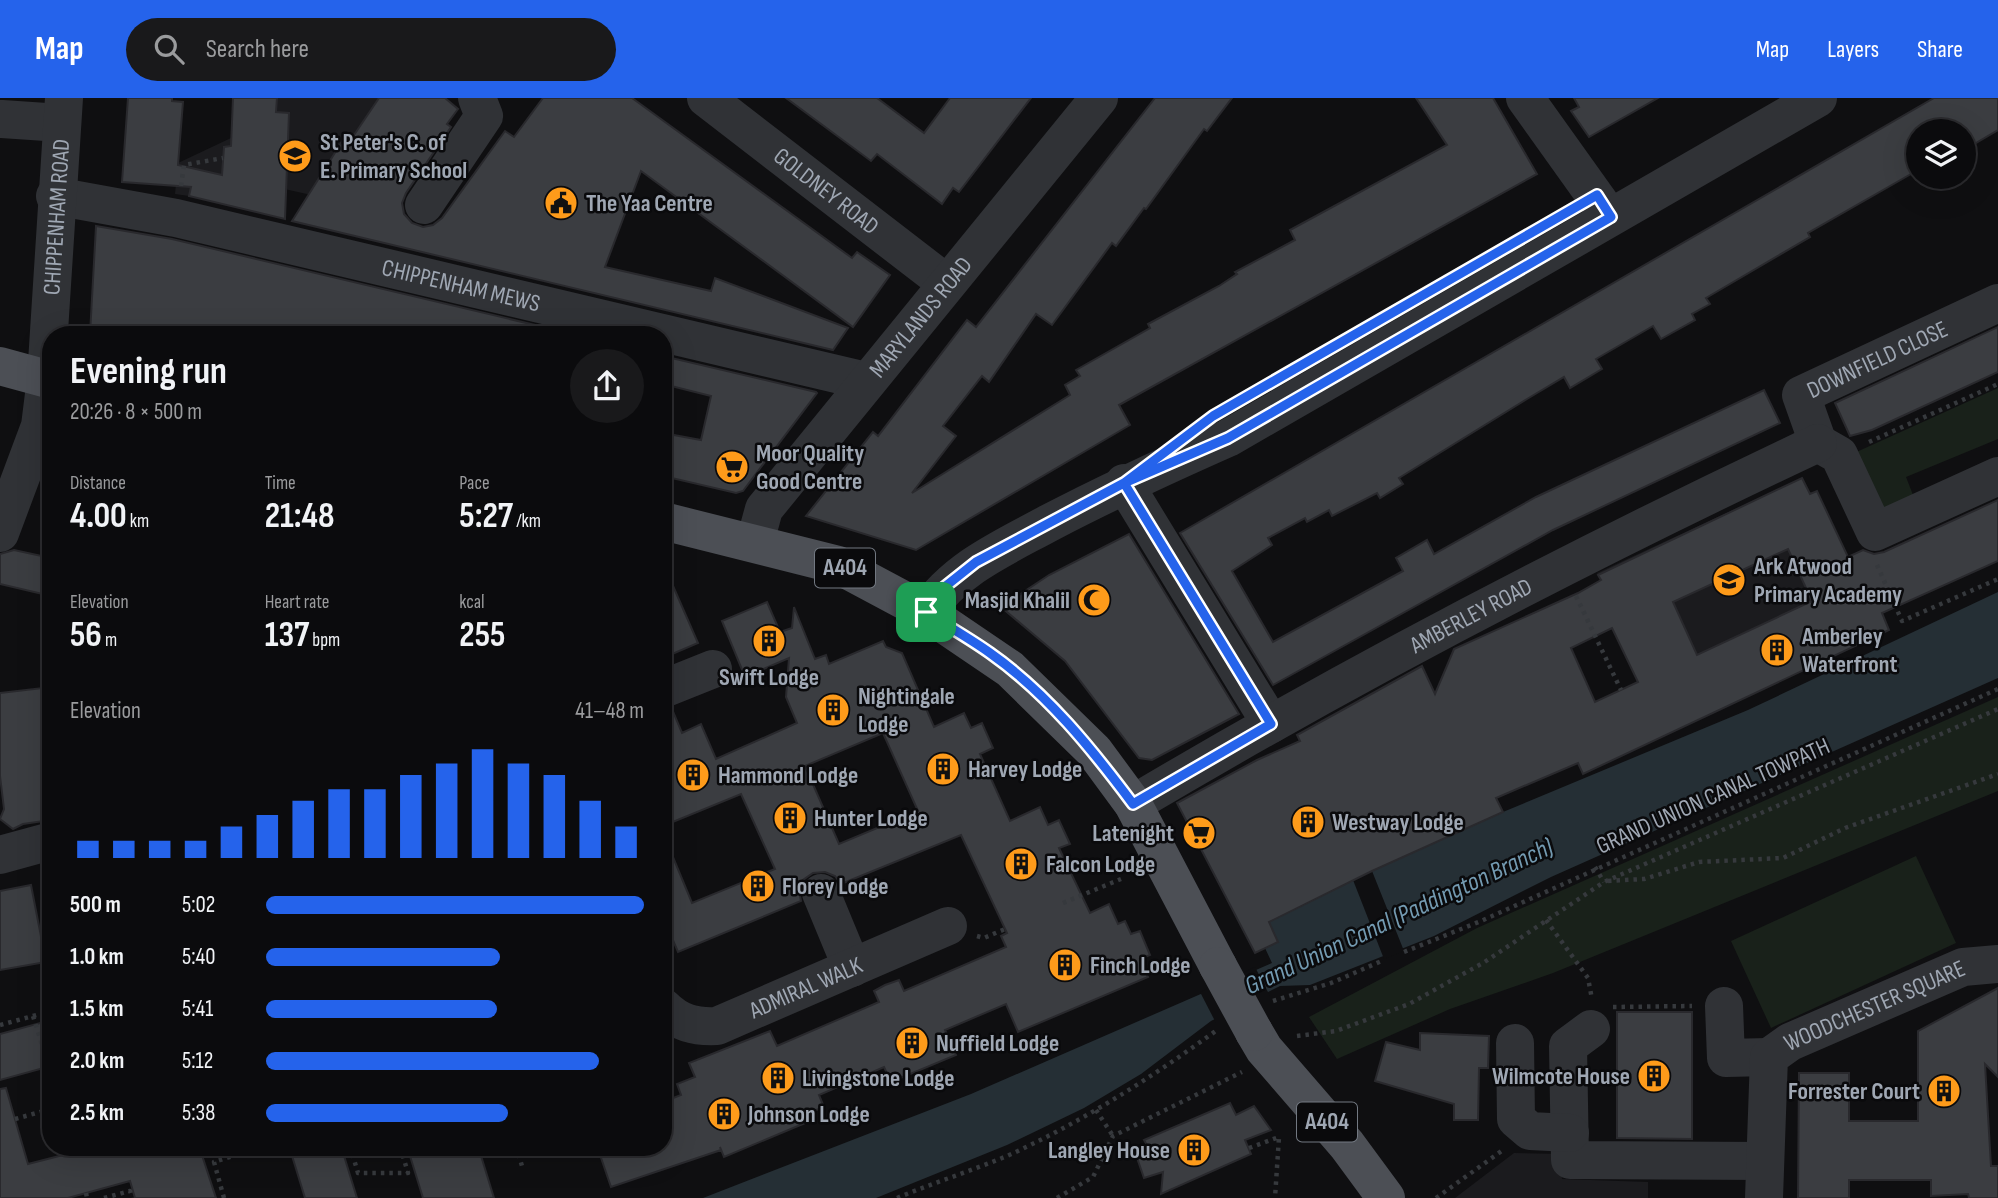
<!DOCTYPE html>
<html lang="en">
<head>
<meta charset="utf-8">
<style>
  :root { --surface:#0b0b0d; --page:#19191b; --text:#f1f3f6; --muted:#9a9b9d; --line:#2b2b2e; --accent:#2563eb }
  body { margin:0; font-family:"Sofia Sans Condensed",sans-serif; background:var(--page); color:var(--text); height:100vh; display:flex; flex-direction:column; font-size:26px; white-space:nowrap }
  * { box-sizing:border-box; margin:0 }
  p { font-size:23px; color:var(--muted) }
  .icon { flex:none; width:38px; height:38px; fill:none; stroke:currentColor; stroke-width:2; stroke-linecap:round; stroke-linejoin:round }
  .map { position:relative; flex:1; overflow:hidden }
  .drawer { position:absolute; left:42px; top:228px; width:630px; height:830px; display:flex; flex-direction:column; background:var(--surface); border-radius:28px; box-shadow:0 7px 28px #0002,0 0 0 2px var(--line) }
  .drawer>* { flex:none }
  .controls { position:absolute; left:1906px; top:21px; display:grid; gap:14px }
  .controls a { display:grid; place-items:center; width:70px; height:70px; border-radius:50%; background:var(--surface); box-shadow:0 7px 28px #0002,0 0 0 2px var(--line); font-size:35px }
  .pin { position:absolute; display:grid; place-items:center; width:60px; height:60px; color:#fff; margin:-30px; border-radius:14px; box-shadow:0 4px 10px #0006 }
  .round { display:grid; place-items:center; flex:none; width:74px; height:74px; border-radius:37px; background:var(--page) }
  .summary { display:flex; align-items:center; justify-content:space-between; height:119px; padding:0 28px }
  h1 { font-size:38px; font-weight:700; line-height:52px }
  .figures { display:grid; grid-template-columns:repeat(3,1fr); gap:10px; height:119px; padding:7px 28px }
  .figures div { display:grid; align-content:center }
  .figures b { font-size:35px; font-weight:700 }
  .figures small { font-size:19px; font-weight:400 }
  .figures p { font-size:19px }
  .chart { height:196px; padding:14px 28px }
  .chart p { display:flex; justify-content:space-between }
  .chart svg { width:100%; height:126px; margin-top:7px; stroke:var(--accent); stroke-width:6 }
  ul { padding:0 28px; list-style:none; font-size:23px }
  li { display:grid; grid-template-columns:112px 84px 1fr; align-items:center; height:52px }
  li i { height:18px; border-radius:9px; background:var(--accent) }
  header { display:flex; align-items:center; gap:42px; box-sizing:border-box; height:98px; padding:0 35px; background:var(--accent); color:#fff }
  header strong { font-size:33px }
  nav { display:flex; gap:38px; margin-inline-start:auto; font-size:24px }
  .search { width:490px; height:63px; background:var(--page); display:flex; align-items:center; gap:18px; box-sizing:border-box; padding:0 24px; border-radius:38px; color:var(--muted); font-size:26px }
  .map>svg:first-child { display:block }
  .built { fill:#1b1b1e }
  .green { fill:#19211a }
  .water { fill:#252f35 }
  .pier { fill:#0f0f11 }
  .building { fill:#3b3d41; stroke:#29292d; stroke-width:2; fill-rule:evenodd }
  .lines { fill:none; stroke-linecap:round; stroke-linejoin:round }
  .path { stroke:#36393d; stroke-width:4.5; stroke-dasharray:3.5 5; stroke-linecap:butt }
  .minor { stroke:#303236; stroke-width:38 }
  .major { stroke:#4c4f55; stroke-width:38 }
  .major-bridge { stroke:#4c4f55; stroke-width:38 }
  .route-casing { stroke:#fff; stroke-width:14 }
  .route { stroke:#2563eb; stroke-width:9 }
  .labels { text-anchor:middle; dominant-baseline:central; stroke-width:5; stroke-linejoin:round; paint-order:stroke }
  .shield { fill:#0a0a0c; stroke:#727881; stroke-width:2 }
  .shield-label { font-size:23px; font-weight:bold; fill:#9fa7b3 }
  .poi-label { font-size:24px; font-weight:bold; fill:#9fa7b3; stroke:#0a0a0c; text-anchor:start }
  .street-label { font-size:24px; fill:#9fa7b3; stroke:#0a0a0c }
  .water-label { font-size:26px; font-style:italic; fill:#739ab1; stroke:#0a0a0c }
</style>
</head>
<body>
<header>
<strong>Map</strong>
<div class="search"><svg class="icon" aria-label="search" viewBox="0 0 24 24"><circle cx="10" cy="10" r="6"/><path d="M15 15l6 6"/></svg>Search here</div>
<nav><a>Map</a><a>Layers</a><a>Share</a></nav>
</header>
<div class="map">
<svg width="1998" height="1100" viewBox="0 0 1998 1100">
  <rect width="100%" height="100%" fill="#0f0f11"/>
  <g class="built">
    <polygon points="233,0 440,0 361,108 195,71 189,98 175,96 178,65 231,40"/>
    <polygon points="1802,380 1809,396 1817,393 1859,481 1638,585 1612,531 1598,537 1578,494 1601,483 1597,475"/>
    <polygon points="1514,1055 1561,1056 1562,1081 1648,1084 1648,1100 1455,1100"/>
  </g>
  <g class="green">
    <polygon points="1998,290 1998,341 1906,379 1915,402 1882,418 1852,356"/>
    <polygon points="1998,599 1998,693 1553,875 1450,911 1337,961 1309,919 1477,830"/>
    <polygon points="1916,758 1956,845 1771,930 1731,843"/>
  </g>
  <polygon class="water" points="1998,494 1998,580 1551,779 1434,838 1310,887 1280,888 1211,923 1141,976 1084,1010 1007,1047 876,1100 703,1100 971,996 1272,865 1265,850 1278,843 1269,824 1372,773 1503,714 1748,612"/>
  <g class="pier">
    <polygon points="1372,773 1404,853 1384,861 1353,782"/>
    <polygon points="1255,869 1270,898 1216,925 1200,894"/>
  </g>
  <g class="building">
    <polygon points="128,0 172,0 172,3 183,4 178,67 222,77 224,49 231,48 233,0 277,0 276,14 289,15 285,121 189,98 191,89 122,84"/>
    <polygon points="379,0 445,0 458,11 447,26 451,29 406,95 402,105 404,116 412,125 423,129 433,127 442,120 505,33 514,39 543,0 632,0 852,160 857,154 890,177 853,229 641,73 605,169 711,193 715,180 848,230 833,252 292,123 348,34 354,37"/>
    <polygon points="786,0 877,0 924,35 950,0 1031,0 959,94 953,90 942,106 877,56 871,63"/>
    <polygon points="1155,0 1232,0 1207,33 1204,31 1146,111 1144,110 1116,148 1112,145 1052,227 1036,216 989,284 982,278 943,328 956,338 912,395 1070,297 1065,287 1080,278 1076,272 1150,230 1148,226 1219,188 1237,176 1235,174 1295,142 1290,132 1447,47 1416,0 1493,0 1537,76 1119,307 1130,327 916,452 806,418 873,334 878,338 967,222 976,229"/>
    <polygon points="1574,0 1658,0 1589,39 1571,13 1579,9"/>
    <polygon points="1934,0 1998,0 1998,32 1964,52 1964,33 1918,33 1918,72 1808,135 1810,139 1706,200 1710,206 1692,216 1695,222 1661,241 1653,228 1596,261 1602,271 1570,290 1564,279 1527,301 1399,380 1403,386 1380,400 1377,395 1332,418 1329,412 1307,424 1305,420 1268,440 1272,447 1232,473 1273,544 1403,473 1396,460 1427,442 1434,456 1536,399 1764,292 1780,325 1553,432 1273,587 1180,435"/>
    <polygon points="96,128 172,141 573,236 90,236"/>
    <polygon points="1998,229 1998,274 1872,332 1850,338 1835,305"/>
    <polygon points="663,258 816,294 817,295 743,393 736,395 663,378 663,335 701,342 711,298 663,286"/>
    <path d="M1802,380L1810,396L1817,393L1848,459L1863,452L1874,456L1884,454L1998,402V463L1882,515L1889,532L1583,676L1578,665L1496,700L1503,714L1372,773L1269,824L1278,844L1255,855L1177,705L1257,662L1300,643L1297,637L1422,568L1435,596L1454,551L1578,495L1601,482L1598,477ZM1788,451L1812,503L1697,557L1673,504ZM1612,530L1638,584L1595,604L1571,550Z"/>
    <polygon points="1129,436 1239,616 1152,662 1139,660 1065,563 1001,509 1049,477"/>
    <polygon points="14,452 51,460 51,498 0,486 0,456"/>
    <polygon points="663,465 698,545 663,560"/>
    <path d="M767,504L780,534L792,530L794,509L815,561L826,557L829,566L883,543L886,549L902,555L934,629L964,615L971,630L982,625L993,650L980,656L1010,723L1040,709L1048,727L1059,722L1070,746L1059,750L1090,815L1109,806L1118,826L1125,823L1131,836L1140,833L1150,857L1140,861L1148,879L1018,934L1006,906L945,932L956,957L891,984L884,969L819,997L824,1009L806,1016L810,1023L724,1059L720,1049L721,1052L611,1089L597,1048H663V1004L681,997L677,986L695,979L689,965L770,933L777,948L879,904L874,893L885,887L899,882L904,893L1006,849L1001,838L1007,835L961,737L841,786L835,778L825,774L813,775L803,782L799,793L801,803L678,854L663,819V735L692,805L775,771L741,696L663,728V612L672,611L682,635L701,626L716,661L797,625L786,599L789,560L745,579L722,523ZM883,635L918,713L839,746L805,668Z"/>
    <polygon points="51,589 51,722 23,726 13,731 0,721 4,711 0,678 0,595"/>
    <polygon points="31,787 46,864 0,872 0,793"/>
    <polygon points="1998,890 1998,979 1985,966 1991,1068 1998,1068 1998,1100 1969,1100 1968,1096 1931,1098 1931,1082 1849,1082 1849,1100 1798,1100 1799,975 1849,975 1849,1023 1918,1023 1918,933"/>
    <polygon points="1617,914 1692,914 1692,1041 1617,1040"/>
    <polygon points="51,922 51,968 0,982 0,936"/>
    <polygon points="1420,935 1489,938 1488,970 1479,970 1478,1022 1454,1022 1454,1006 1375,983 1386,944 1420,952"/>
    <polygon points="6,990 28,1066 98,1048 199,1048 216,1100 135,1100 130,1083 68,1100 0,1100 0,991"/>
    <polygon points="1230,1005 1236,1017 1254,1008 1271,1032 1245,1042 1251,1056 1161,1096 1163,1074 1144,1080 1135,1054 1148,1049 1144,1042"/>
    <polygon points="289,1048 341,1048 357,1100 305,1100"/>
    <polygon points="428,1048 478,1048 494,1100 423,1100 410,1058 430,1052"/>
  </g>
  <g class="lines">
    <g class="path">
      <polyline points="181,88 184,67 223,60"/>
      <polyline points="1869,344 1998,286"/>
      <polyline points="1877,467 1902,523 1998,481"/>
      <polyline points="1576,498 1621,592"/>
      <polyline points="1595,769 1604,784"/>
      <polyline points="1608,783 1644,781 1699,764 1783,760 1845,730 1998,676"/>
      <polyline points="1063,805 1121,781"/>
      <polyline points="1546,822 1588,880 1592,901"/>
      <polyline points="977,838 984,840 1005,831"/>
      <polyline points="1404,854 1481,823 1998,591"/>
      <polyline points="1273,903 1331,885 1384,862"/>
      <polyline points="1613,909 1692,908"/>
      <polyline points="33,918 51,975"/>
      <polyline points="0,927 51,913"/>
      <polyline points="1297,938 1336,933 1409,906 1483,865 1604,784 1998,611"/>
      <polyline points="1096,1012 1113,1038"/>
      <polyline points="15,1021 51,1011"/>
      <polyline points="73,1048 75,1054"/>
      <polyline points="350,1048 358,1075 408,1075 400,1048"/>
      <polyline points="516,1048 522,1068"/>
      <polyline points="545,1048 548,1057"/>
      <polyline points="1249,1050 1279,1039 1275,1100"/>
      <polyline points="86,1095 87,1100"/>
      <polyline points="104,1100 130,1093 132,1100"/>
      <polyline points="224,1100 214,1064 264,1048"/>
      <path d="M897,1100C933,1085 971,1073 1007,1058C1082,1024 1151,980 1217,932"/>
      <polyline points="1057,1100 1093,1079 1113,1038 1242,974"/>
      <polyline points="1436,1100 1503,1052"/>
    </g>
    <g class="minor">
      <path id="s1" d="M706,0L946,185"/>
      <polyline points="1525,0 1610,119"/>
      <polyline points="2,21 61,25"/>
      <path id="s2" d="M55,98L176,120L866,283"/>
      <polyline points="424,107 484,18 477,0"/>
      <path id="s3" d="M1818,345L1801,297L1998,205"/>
      <polyline points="1818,345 1839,357 1875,434 1998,378"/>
      <polyline points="1124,385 1271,626"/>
      <path id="s4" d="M0,435L40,328L46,280L64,0"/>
      <path id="s5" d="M755,444L764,411L1099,0"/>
      <path d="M926,514C956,470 1003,450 1049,425C1108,394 1167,367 1228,340L1818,0"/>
      <polyline points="663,591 713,571"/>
      <path id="s6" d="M1133,706C1355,574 1584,455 1818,345"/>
      <polyline points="0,757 51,743"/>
      <polyline points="821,795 852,870"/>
      <polyline points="1724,908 1726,960 1769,959"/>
      <path id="s7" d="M663,909C679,925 694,929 717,928L948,828"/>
      <polyline points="1591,931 1568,948 1570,1062 1765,1063"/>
      <polyline points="1515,945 1516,1021 1530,1033 1570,1035"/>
      <path id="s8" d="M1764,1100L1769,959L1790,944L1963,869L1998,866"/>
    </g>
    <g class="major">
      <polyline points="0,268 51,282"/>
      <polyline points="663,423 838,467 926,514 1010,571 1094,653 1133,706 1218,868"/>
      <polyline points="1254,934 1264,951 1347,1047 1386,1100"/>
    </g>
    <polyline class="major-bridge" points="1218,868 1254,934"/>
  </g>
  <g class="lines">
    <defs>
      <path id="route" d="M926,514C947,528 969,540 990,555C1047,595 1092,651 1133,706L1271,626L1124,385L1213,318L1597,97L1611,119L1228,340L1124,385L976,464L942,491L926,514"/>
    </defs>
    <use href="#route" class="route-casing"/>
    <use href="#route" class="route"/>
  </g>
  <defs>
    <symbol id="school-disc" viewBox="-11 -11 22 22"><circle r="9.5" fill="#fe9b1a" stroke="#0a0a0c"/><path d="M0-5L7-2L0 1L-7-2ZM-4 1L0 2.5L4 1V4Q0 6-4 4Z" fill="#111"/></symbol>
    <symbol id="civic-disc" viewBox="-11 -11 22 22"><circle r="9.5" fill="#fe9b1a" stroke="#0a0a0c"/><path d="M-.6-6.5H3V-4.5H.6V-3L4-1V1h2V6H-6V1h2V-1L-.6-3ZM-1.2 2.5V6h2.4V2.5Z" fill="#111"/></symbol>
    <symbol id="supermarket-disc" viewBox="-11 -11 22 22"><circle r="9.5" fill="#fe9b1a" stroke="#0a0a0c"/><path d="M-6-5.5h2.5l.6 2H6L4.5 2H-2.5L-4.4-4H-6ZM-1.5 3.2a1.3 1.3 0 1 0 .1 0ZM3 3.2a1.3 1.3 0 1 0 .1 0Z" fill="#111"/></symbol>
    <symbol id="mosque-disc" viewBox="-11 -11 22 22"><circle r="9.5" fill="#fe9b1a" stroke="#0a0a0c"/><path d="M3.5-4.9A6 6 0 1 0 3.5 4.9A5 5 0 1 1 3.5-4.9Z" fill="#111"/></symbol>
    <symbol id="building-disc" viewBox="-11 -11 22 22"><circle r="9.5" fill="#fe9b1a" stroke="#0a0a0c"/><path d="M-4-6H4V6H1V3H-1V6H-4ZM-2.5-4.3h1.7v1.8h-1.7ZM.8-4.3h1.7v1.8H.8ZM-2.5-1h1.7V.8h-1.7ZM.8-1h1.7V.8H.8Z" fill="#111"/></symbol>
  </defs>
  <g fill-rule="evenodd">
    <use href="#school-disc" x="276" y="39" width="38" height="38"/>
    <use href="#civic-disc" x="542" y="86" width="38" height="38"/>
    <use href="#supermarket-disc" x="713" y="350" width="38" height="38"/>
    <use href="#school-disc" x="1710" y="463" width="38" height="38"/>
    <use href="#mosque-disc" x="1075" y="483" width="38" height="38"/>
    <use href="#building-disc" x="750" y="524" width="38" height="38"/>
    <use href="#building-disc" x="1758" y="533" width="38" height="38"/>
    <use href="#building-disc" x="814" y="593" width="38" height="38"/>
    <use href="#building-disc" x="924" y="652" width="38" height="38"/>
    <use href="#building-disc" x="674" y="658" width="38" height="38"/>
    <use href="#building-disc" x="771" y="701" width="38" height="38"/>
    <use href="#building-disc" x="1289" y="705" width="38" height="38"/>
    <use href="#supermarket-disc" x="1180" y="716" width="38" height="38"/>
    <use href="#building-disc" x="1002" y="747" width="38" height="38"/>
    <use href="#building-disc" x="739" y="769" width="38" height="38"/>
    <use href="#building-disc" x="1046" y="848" width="38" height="38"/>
    <use href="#building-disc" x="893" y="926" width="38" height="38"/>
    <use href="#building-disc" x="1635" y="959" width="38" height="38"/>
    <use href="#building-disc" x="759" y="961" width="38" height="38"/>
    <use href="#building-disc" x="1925" y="974" width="38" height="38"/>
    <use href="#building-disc" x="705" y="997" width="38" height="38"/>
    <use href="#building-disc" x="1175" y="1033" width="38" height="38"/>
  </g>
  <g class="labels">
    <g class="shield">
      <rect x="815" y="450.5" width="60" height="39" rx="5"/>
      <rect x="1297" y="1004.5" width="60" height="39" rx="5"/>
    </g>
    <g class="shield-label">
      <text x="845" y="470">A404</text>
      <text x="1327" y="1024">A404</text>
    </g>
    <g class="poi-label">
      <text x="320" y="44">St Peter's C. of<tspan x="320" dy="28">E. Primary School</tspan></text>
      <text x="586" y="105">The Yaa Centre</text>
      <text x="756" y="355">Moor Quality<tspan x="756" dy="28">Good Centre</tspan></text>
      <text x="1754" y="468">Ark Atwood<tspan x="1754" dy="28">Primary Academy</tspan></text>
      <text x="1070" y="502" text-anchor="end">Masjid Khalil</text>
      <text x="1802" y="538">Amberley<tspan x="1802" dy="28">Waterfront</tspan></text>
      <text x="769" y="579" text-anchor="middle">Swift Lodge</text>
      <text x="858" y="598">Nightingale<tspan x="858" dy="28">Lodge</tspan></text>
      <text x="968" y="671">Harvey Lodge</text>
      <text x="718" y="677">Hammond Lodge</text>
      <text x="814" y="720">Hunter Lodge</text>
      <text x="1332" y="724">Westway Lodge</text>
      <text x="1174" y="735" text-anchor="end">Latenight</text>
      <text x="1046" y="766">Falcon Lodge</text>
      <text x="782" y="788">Florey Lodge</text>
      <text x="1090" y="867">Finch Lodge</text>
      <text x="936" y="945">Nuffield Lodge</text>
      <text x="1630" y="978" text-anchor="end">Wilmcote House</text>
      <text x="802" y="980">Livingstone Lodge</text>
      <text x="1920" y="993" text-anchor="end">Forrester Court</text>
      <text x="748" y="1016">Johnson Lodge</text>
      <text x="1170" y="1052" text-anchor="end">Langley House</text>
    </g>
    <g class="street-label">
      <text stroke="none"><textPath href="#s1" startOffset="152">GOLDNEY ROAD</textPath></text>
      <text stroke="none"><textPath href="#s4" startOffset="324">CHIPPENHAM ROAD</textPath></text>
      <text stroke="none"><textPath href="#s2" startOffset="416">CHIPPENHAM MEWS</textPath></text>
      <text stroke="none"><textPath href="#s5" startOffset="282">MARYLANDS ROAD</textPath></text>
      <text stroke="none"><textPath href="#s3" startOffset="135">DOWNFIELD CLOSE</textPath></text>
      <text stroke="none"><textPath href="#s6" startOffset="387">AMBERLEY ROAD</textPath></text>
      <text transform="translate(1713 698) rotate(-24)">GRAND UNION CANAL TOWPATH</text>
      <text stroke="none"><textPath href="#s7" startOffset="156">ADMIRAL WALK</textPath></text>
      <text stroke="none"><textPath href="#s8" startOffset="259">WOODCHESTER SQUARE</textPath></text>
    </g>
    <g class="water-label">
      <text transform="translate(1399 819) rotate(-25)">Grand Union Canal (Paddington Branch)</text>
    </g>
  </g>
</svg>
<div class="controls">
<a><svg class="icon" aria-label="layers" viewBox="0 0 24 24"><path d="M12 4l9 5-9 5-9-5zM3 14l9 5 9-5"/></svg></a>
</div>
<div class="pin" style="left:926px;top:514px;background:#1e9e55"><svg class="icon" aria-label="arrive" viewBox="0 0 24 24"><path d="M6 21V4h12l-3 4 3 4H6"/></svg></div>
<section class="drawer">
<div class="summary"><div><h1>Evening run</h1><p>20:26 · 8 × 500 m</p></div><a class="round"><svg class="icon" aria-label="share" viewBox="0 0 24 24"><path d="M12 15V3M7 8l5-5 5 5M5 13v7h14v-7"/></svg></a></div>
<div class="figures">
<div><p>Distance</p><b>4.00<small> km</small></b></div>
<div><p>Time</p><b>21:48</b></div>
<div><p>Pace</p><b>5:27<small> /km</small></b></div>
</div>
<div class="figures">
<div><p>Elevation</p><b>56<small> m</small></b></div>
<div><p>Heart rate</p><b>137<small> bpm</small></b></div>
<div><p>kcal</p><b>255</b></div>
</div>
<div class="chart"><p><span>Elevation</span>41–48 m</p>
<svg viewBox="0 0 160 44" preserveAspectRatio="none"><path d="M5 44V38M15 44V38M25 44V38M35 44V38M45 44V33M55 44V29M65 44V24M75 44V20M85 44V20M95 44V15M105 44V11M115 44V6M125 44V11M135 44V15M145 44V24M155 44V33"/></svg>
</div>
<ul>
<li><b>500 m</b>5:02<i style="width:100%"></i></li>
<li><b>1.0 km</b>5:40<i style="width:62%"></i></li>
<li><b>1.5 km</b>5:41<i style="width:61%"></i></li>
<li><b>2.0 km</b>5:12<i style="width:88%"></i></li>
<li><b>2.5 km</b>5:38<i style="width:64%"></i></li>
</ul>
</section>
</div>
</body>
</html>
